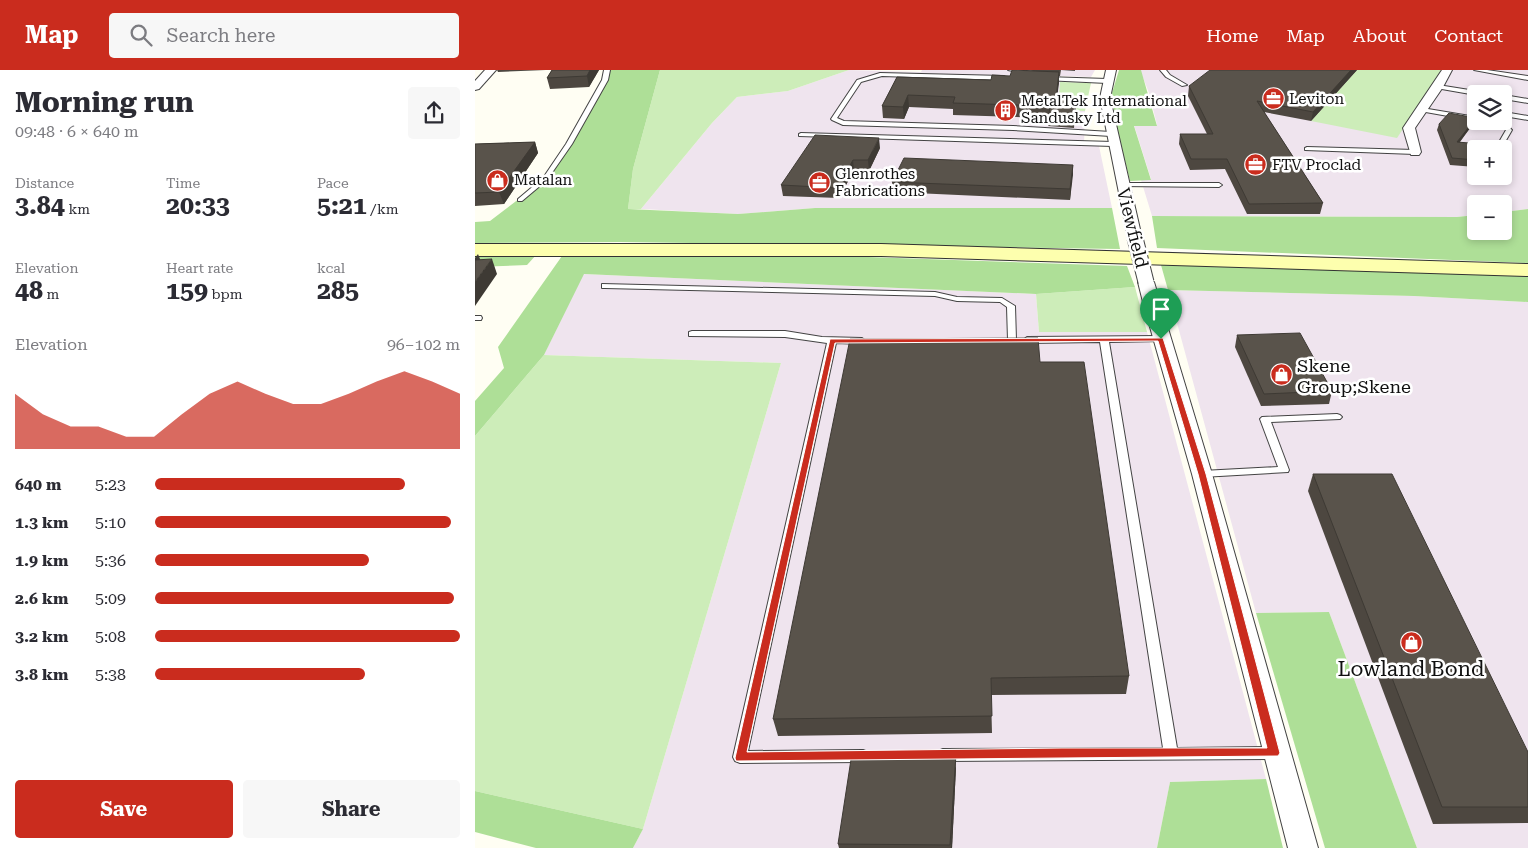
<!DOCTYPE html>
<html lang="en">
<head>
<meta charset="utf-8">
<style>
  :root { --surface:#fff; --page:#f7f7f7; --text:#2b2b33; --muted:#7c7c81; --accent:#ca2c1e }
  body { margin:0; font-family:"Roboto Serif",serif; background:var(--page); color:var(--text); height:100vh; display:flex; flex-direction:column; font-size:19px; white-space:nowrap }
  * { box-sizing:border-box; margin:0 }
  p { font-size:16px; color:var(--muted) }
  .icon { flex:none; width:28px; height:28px; fill:none; stroke:currentColor; stroke-width:2; stroke-linecap:round; stroke-linejoin:round }
  .map { position:relative; flex:1; overflow:hidden }
  .panel { display:flex; flex-direction:column; background:var(--surface); width:475px }
  .panel>* { flex:none }
  .fabs { position:absolute; left:992px; top:15px; display:grid; gap:10px }
  .fabs a { display:grid; place-items:center; width:45px; height:45px; border-radius:5px; background:var(--surface); box-shadow:0 2px 8px #0003; font-size:25px }
  .pin { position:absolute; display:grid; place-items:center; width:42px; height:42px; color:#fff; margin:-51px -21px; border-radius:50% 50% 50% 0; rotate:-45deg; box-shadow:0 0 5px #0007 }
  .pin .icon { rotate:45deg }
  .round { display:grid; place-items:center; flex:none; width:52px; height:52px; border-radius:5px; background:var(--page) }
  .overview { display:flex; align-items:center; justify-content:space-between; height:85px; padding:0 15px }
  h1 { font-size:28px; font-weight:700; line-height:38px }
  .figures { display:grid; grid-template-columns:repeat(3,1fr); gap:8px; height:85px; padding:5px 15px }
  .figures div { display:grid; align-content:center }
  .figures b { font-size:25px; font-weight:700 }
  .figures small { font-size:14px; font-weight:400 }
  .figures p { font-size:14px }
  .chart { height:140px; padding:10px 15px }
  .chart p { display:flex; justify-content:space-between }
  .chart svg { width:100%; height:90px; margin-top:5px; fill:var(--accent); opacity:.7 }
  .primary-button { display:flex; gap:10px; margin-top:auto; padding:10px 15px }
  .primary-button a { flex:1; height:58px; border-radius:5px; background:var(--accent); color:#fff; font-size:20px; font-weight:700; line-height:58px; text-align:center }
  .primary-button a+a { background:var(--page); color:var(--text) }
  ul { padding:0 15px; list-style:none; font-size:16px }
  li { display:grid; grid-template-columns:80px 60px 1fr; align-items:center; height:38px }
  li i { height:12px; border-radius:6px; background:var(--accent) }
  header { display:flex; align-items:center; gap:30px; box-sizing:border-box; height:70px; padding:0 25px; background:var(--accent); color:#fff }
  header strong { font-size:24px }
  nav { display:flex; gap:28px; margin-inline-start:auto; font-size:18px }
  .search { width:350px; height:45px; background:var(--page); display:flex; align-items:center; gap:12px; box-sizing:border-box; padding:0 18px; border-radius:5px; color:var(--muted); font-size:19px }
  main { display:flex; flex:1; min-height:0 }
  .map>svg:first-child { display:block }
  .industrial { fill:#efe4ee; fill-rule:evenodd }
  .green { fill:#cdedb9 }
  .forest { fill:#aedf97 }
  .lines { fill:none; stroke-linecap:round; stroke-linejoin:round }
  .service-casing { stroke:#434343; stroke-width:2 }
  .minor-casing { stroke:#434343; stroke-width:2 }
  .secondary-casing { stroke:#323232; stroke-width:2 }
  .service { fill:#fff; fill-rule:evenodd }
  .minor { fill:#fff; fill-rule:evenodd }
  .secondary { fill:#fdffae; fill-rule:evenodd }
  .minor-bridge-casing { stroke:#434343; stroke-width:17; stroke-linecap:butt }
  .minor-bridge { stroke:#fff; stroke-width:15 }
  .wall { fill:#4d4740 }
  .shaded-wall { fill:#3e3a34 }
  .building { fill:#59534b; stroke:#3e3a34 }
  .route { fill:#ca2c1e; stroke:#fff; fill-rule:evenodd }
  .labels { text-anchor:middle; dominant-baseline:central; stroke-width:5; stroke-linejoin:round; paint-order:stroke }
  .far-poi-label { font-size:15px; fill:#101010; stroke:#fff; text-anchor:start }
  .street-label { font-size:18px; fill:#101010; stroke:#fff }
  .poi-label { font-size:18px; fill:#101010; stroke:#fff; text-anchor:start }
  .near-poi-label { font-size:21px; fill:#101010; stroke:#fff }
</style>
</head>
<body>
<header>
<strong>Map</strong>
<div class="search"><svg class="icon" aria-label="search" viewBox="0 0 24 24"><circle cx="10" cy="10" r="6"/><path d="M15 15l6 6"/></svg>Search here</div>
<nav><a>Home</a><a>Map</a><a>About</a><a>Contact</a></nav>
</header>
<main>
<section class="panel">
<div class="overview"><div><h1>Morning run</h1><p>09:48 · 6 × 640 m</p></div><a class="round"><svg class="icon" aria-label="share" viewBox="0 0 24 24"><path d="M12 15V3M7 8l5-5 5 5M5 13v7h14v-7"/></svg></a></div>
<div class="figures">
<div><p>Distance</p><b>3.84<small> km</small></b></div>
<div><p>Time</p><b>20:33</b></div>
<div><p>Pace</p><b>5:21<small> /km</small></b></div>
</div>
<div class="figures">
<div><p>Elevation</p><b>48<small> m</small></b></div>
<div><p>Heart rate</p><b>159<small> bpm</small></b></div>
<div><p>kcal</p><b>285</b></div>
</div>
<div class="chart"><p><span>Elevation</span>96–102 m</p>
<svg viewBox="0 0 160 44" preserveAspectRatio="none"><path d="M0 44V17L10 27L20 33L30 33L40 38L50 38L60 27L70 17L80 11L90 17L100 22L110 22L120 17L130 11L140 6L150 11L160 17V44z"/></svg>
</div>
<ul>
<li><b>640 m</b>5:23<i style="width:82%"></i></li>
<li><b>1.3 km</b>5:10<i style="width:97%"></i></li>
<li><b>1.9 km</b>5:36<i style="width:70%"></i></li>
<li><b>2.6 km</b>5:09<i style="width:98%"></i></li>
<li><b>3.2 km</b>5:08<i style="width:100%"></i></li>
<li><b>3.8 km</b>5:38<i style="width:69%"></i></li>
</ul>
<div class="primary-button"><a>Save</a><a>Share</a></div>
</section>
<div class="map">
<svg width="1053" height="778" viewBox="0 0 1053 778">
  <rect width="100%" height="100%" fill="#fffef3"/>
  <g class="industrial">
    <polygon points="374,0 446,2 447,0 620,0 616,7 586,6 583,40 610,41 609,75 624,76 637,138 340,138 263,144 166,139 237,53 262,27 313,21"/>
    <path d="M665,0H1053V139L1029,142V134H1001V145L982,147L677,146L666,110L676,109L659,55H682L674,23ZM1001,24H1029V51H1001ZM1001,79H1029V106H1001Z"/>
    <polygon points="108,204 561,224 564,262 672,262 791,709 695,712 682,778 158,778 168,759 306,293 69,285"/>
    <polygon points="693,220 939,226 1053,232 1053,778 942,778 854,542 781,543"/>
  </g>
  <g class="green">
    <polygon points="185,0 374,0 313,21 262,27 237,53 166,139 153,139 158,99"/>
    <polygon points="882,0 967,0 922,68 836,51"/>
    <polygon points="585,12 616,13 610,41 583,40"/>
    <polygon points="660,217 672,262 564,262 561,224"/>
    <polygon points="69,285 306,293 168,759 0,721 0,366"/>
  </g>
  <g class="forest">
    <polygon points="132,0 185,0 158,99 153,139 263,144 340,138 637,138 645,179 145,172 0,173 0,152 15,151 70,109 130,10"/>
    <polygon points="644,0 666,0 682,56 659,56 676,110 655,111 641,56 637,23"/>
    <polygon points="1053,139 1053,193 682,178 677,146 982,147 1001,145 1001,161 1029,161 1029,142"/>
    <polygon points="62,184 52,195 0,197 0,186"/>
    <polygon points="87,186 365,186 652,196 660,217 561,224 109,204 69,285 0,366 0,331 29,298 23,277"/>
    <polygon points="686,195 1053,205 1053,232 939,226 693,220"/>
    <polygon points="854,542 942,778 850,778 781,543"/>
    <polygon points="791,709 808,778 682,778 695,712"/>
    <polygon points="0,721 168,759 158,778 61,778 0,762"/>
  </g>
  <g class="lines">
    <defs>
      <g id="service">
        <polygon points="129,0 135,0 133,10 97,74 72,110 47,131 43,131 43,129 68,108 91,74 127,10"/>
        <polygon points="533,0 548,0 555,2 552,4"/>
        <polygon points="685,0 691,0 695,5 712,15 707,16 691,7"/>
        <polygon points="999,0 1012,0 1053,6 1053,10"/>
        <polygon points="405,3 529,6 532,8 529,10 407,6 386,12 362,48 369,51 538,56 636,62 639,64 636,66 538,60 368,55 357,50 356,49 382,10"/>
        <polygon points="571,7 632,9 635,11 632,13 569,10"/>
        <polygon points="963,15 1007,22 1010,24 1001,25 961,18 960,17"/>
        <polygon points="1029,25 1053,29 1053,33 1029,29"/>
        <polygon points="947,38 1001,47 1001,51 945,41 945,39"/>
        <polygon points="1029,42 1053,46 1053,50 1029,46"/>
        <polygon points="1012,51 1030,53 1037,60 1026,79 1020,79 1031,60 1026,55"/>
        <polygon points="326,63 638,72 641,74 638,76 324,66 324,64"/>
        <polygon points="832,77 940,80 943,82 940,84 830,80 830,78"/>
        <polygon points="1029,88 1036,94 1036,96 1032,96 1029,93"/>
        <polygon points="647,113 744,113 747,115 744,117 645,116 645,114"/>
        <polygon points="127,214 460,222 482,227 527,228 540,236 541,270 537,273 533,270 532,237 525,232 482,231 460,226 130,218 127,218"/>
        <polygon points="0,246 6,246 7,248 6,250 0,250"/>
        <polygon points="217,261 310,261 347,267 387,268 391,271 387,274 361,273 273,681 388,680 393,682 395,686 393,690 388,692 265,693 260,691 258,687 352,273 310,267 214,266 214,262"/>
        <polygon points="686,266 690,269 689,271 634,272 702,678 799,677 804,679 806,683 804,687 799,689 468,691 463,689 461,685 463,681 468,679 688,678 625,272 552,273 548,270 552,267"/>
        <polygon points="862,344 865,345 867,347 865,349 796,352 814,400 813,402 727,407 722,404 727,401 803,397 785,349 787,347"/>
      </g>
      <g id="minor">
        <polygon points="10,0 21,0 4,19 0,20 0,11"/>
        <polygon points="631,0 641,0 635,28 667,168 660,172 653,168 625,28"/>
        <polygon points="967,0 977,0 968,17 940,58 946,82 944,85 936,85 928,58"/>
        <polygon points="671,207 679,212 737,404 843,778 813,778 717,404 669,236 663,212"/>
      </g>
      <polygon id="secondary" points="0,174 406,174 1053,194 1053,206 406,186 0,186"/>
    </defs>
    <use href="#service" class="service-casing"/>
    <use href="#minor" class="minor-casing"/>
    <use href="#secondary" class="secondary-casing"/>
    <use href="#service" class="service"/>
    <use href="#minor" class="minor"/>
    <use href="#secondary" class="secondary"/>
    <defs>
      <polyline id="minor-bridge" points="660,168 671,212"/>
    </defs>
    <use href="#minor-bridge" class="minor-bridge-casing"/>
    <use href="#minor-bridge" class="minor-bridge"/>
  </g>
  <g class="wall">
    <polygon points="22,0 71,0 23,2"/>
    <polygon points="77,0 124,0 114,17 75,19 72,8"/>
    <polygon points="551,0 600,0 600,1 586,0 585,6 584,6 582,30 601,30 599,58 573,56 573,48 478,45 478,39 434,37 429,49 408,48 407,36 422,7 516,10 558,1"/>
    <polygon points="882,0 836,51 789,42 848,133 845,144 772,144 750,99 715,100 704,74 705,64 732,64 713,26 714,16"/>
    <polygon points="1001,48 998,54 985,72 1001,79 1001,97 975,95 962,60 964,54"/>
    <polygon points="60,72 63,83 29,134 0,136 0,74"/>
    <polygon points="405,78 394,101 379,100 364,128 308,126 306,115"/>
    <polygon points="598,95 595,130 418,122 417,112"/>
    <polygon points="762,265 857,321 854,334 786,336 760,277"/>
    <polygon points="565,292 654,606 651,624 516,625 517,663 303,666 298,649"/>
    <polygon points="838,404 1053,682 1053,753 958,754 833,421"/>
    <polygon points="481,697 477,778 364,778 363,774"/>
  </g>
  <g class="shaded-wall">
    <polygon points="115,0 124,0 114,17 112,6"/>
    <polygon points="876,0 882,0 836,51 838,42"/>
    <polygon points="584,2 584,13 580,42 581,29"/>
    <polygon points="433,25 434,37 429,49 428,37"/>
    <polygon points="1001,48 998,54 979,79 982,72"/>
    <polygon points="404,68 405,78 394,101 393,90"/>
    <polygon points="60,72 63,83 29,134 24,122"/>
    <polygon points="378,90 379,100 364,128 362,118"/>
    <polygon points="598,95 598,105 595,130 595,119"/>
    <polygon points="3,184 9,199 0,193 0,188"/>
    <polygon points="17,189 22,204 0,236 0,212"/>
    <polygon points="481,684 481,697 477,778 476,778"/>
  </g>
  <g class="building">
    <polygon points="77,0 115,0 112,6 72,8"/>
    <polygon points="537,0 584,2 581,29 601,30 600,45 574,44 575,36 478,33 480,27 433,25 428,37 407,36 422,7 516,10 517,5 535,6"/>
    <polygon points="735,0 876,0 838,42 782,31 848,133 774,134 752,89 716,89 705,64 738,64 714,16"/>
    <polygon points="974,43 1001,48 982,72 1006,74 1008,79 1001,79 1001,90 977,88 964,54"/>
    <polygon points="340,65 404,68 393,90 378,90 362,118 306,115"/>
    <polygon points="60,72 24,122 0,123 0,74"/>
    <polygon points="429,88 598,95 595,119 417,112"/>
    <polygon points="17,189 0,212 0,190"/>
    <polygon points="825,263 857,321 789,324 762,265"/>
    <polygon points="563,268 565,292 609,292 654,606 516,608 517,646 298,649 375,269"/>
    <polygon points="838,404 917,404 1053,682 1053,737 967,737"/>
    <polygon points="377,683 481,684 475,775 363,774"/>
  </g>
  <path class="route" d="M688,268L731,404L805,683L803,686L261,691L260,688L355,269ZM683,271L723,404L792,678H587L272,682L360,273Z"/>
  <defs>
    <symbol id="office-disc" viewBox="-11 -11 22 22"><circle r="9.5" fill="#ca2c1e" stroke="#fff"/><path d="M-6-3h4V-5.5h4V-3h4V5H-6ZM-1-4.5V-3h2v-1.5ZM-6 0V1H6V0Z" fill="#fff"/></symbol>
    <symbol id="building-disc" viewBox="-11 -11 22 22"><circle r="9.5" fill="#ca2c1e" stroke="#fff"/><path d="M-4-6H4V6H1V3H-1V6H-4ZM-2.5-4.3h1.7v1.8h-1.7ZM.8-4.3h1.7v1.8H.8ZM-2.5-1h1.7V.8h-1.7ZM.8-1h1.7V.8H.8Z" fill="#fff"/></symbol>
    <symbol id="shop-disc" viewBox="-11 -11 22 22"><circle r="9.5" fill="#ca2c1e" stroke="#fff"/><path d="M-5-2.5h2.3a2.7 3.5 0 0 1 5.4 0H5L5.5 6h-11ZM-1.5-2.5h3a1.5 2.3 0 0 0-3 0Z" fill="#fff"/></symbol>
  </defs>
  <g fill-rule="evenodd">
    <use href="#office-disc" x="786" y="16" width="25" height="25"/>
    <use href="#building-disc" x="518" y="28" width="25" height="25"/>
    <use href="#office-disc" x="768" y="82" width="25" height="25"/>
    <use href="#shop-disc" x="10" y="98" width="25" height="25"/>
    <use href="#office-disc" x="332" y="100" width="25" height="25"/>
    <use href="#shop-disc" x="794" y="292" width="25" height="25"/>
    <use href="#shop-disc" x="924" y="560" width="25" height="25"/>
  </g>
  <g class="labels">
    <g class="far-poi-label">
      <text x="814" y="29">Leviton</text>
      <text x="546" y="31">MetalTek International<tspan x="546" dy="17">Sandusky Ltd</tspan></text>
      <text x="797" y="95">FTV Proclad</text>
      <text x="360" y="104">Glenrothes<tspan x="360" dy="17">Fabrications</tspan></text>
      <text x="39" y="110">Matalan</text>
    </g>
    <g class="street-label">
      <text transform="translate(658 158) rotate(76)">Viewfield</text>
    </g>
    <g class="poi-label">
      <text x="822" y="295">Skene<tspan x="822" dy="21">Group;Skene</tspan></text>
    </g>
    <g class="near-poi-label">
      <text x="936" y="599">Lowland Bond</text>
    </g>
  </g>
</svg>
<div class="fabs">
<a><svg class="icon" aria-label="layers" viewBox="0 0 24 24"><path d="M12 4l9 5-9 5-9-5zM3 14l9 5 9-5"/></svg></a>
<a>+</a>
<a>−</a>
</div>
<div class="pin" style="left:686px;top:269px;background:#1e9e55"><svg class="icon" aria-label="arrive" viewBox="0 0 24 24"><path d="M6 21V4h12l-3 4 3 4H6"/></svg></div>
</div>
</main>
</body>
</html>
